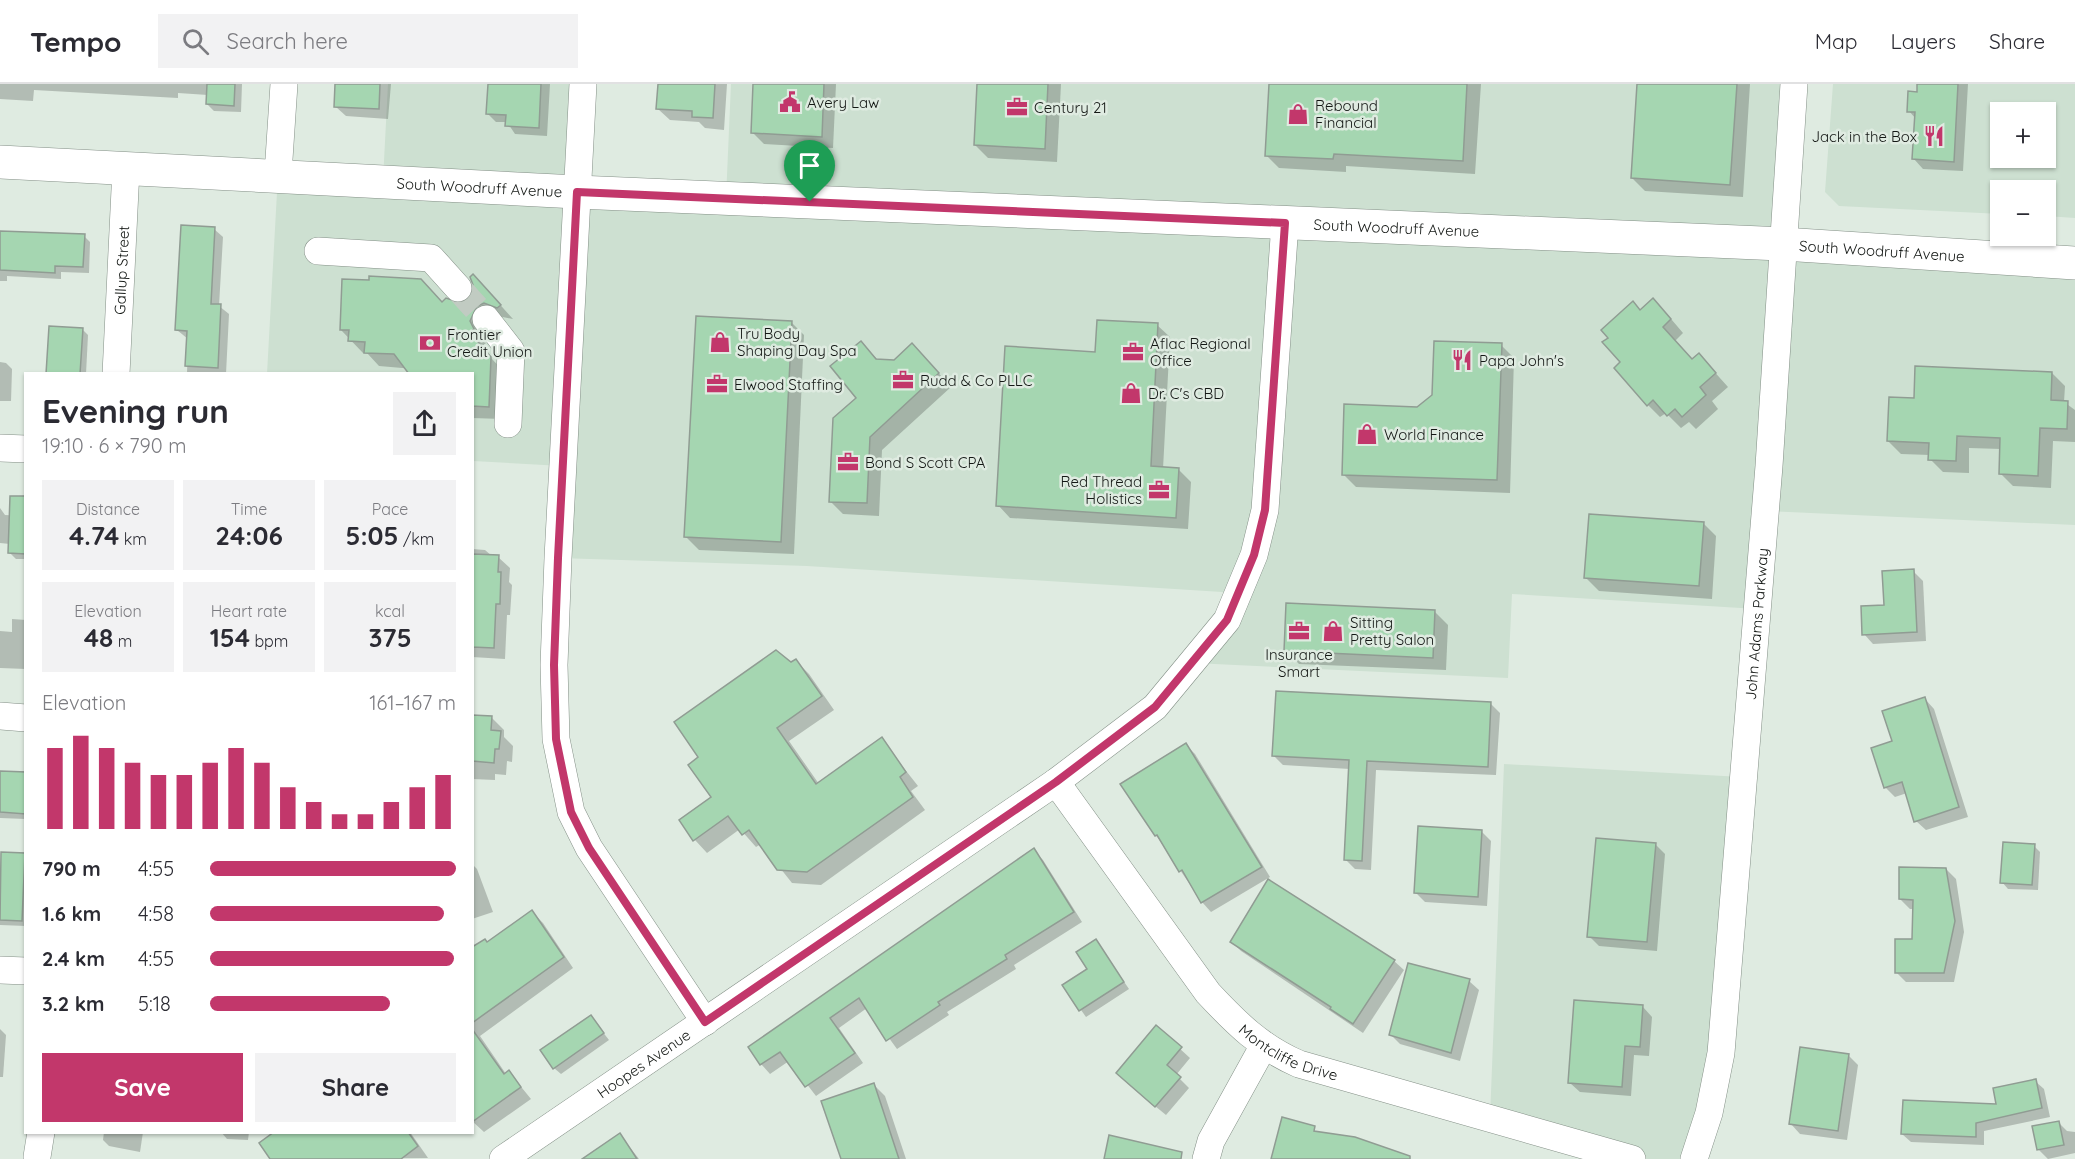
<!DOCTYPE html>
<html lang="en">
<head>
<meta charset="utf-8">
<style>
  :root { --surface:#fff; --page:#f2f2f3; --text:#2b2b33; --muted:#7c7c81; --line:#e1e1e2; --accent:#c2376b }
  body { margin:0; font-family:Quicksand,sans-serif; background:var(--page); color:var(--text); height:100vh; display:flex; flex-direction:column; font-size:22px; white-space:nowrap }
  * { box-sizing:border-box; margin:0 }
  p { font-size:20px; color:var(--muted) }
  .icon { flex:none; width:33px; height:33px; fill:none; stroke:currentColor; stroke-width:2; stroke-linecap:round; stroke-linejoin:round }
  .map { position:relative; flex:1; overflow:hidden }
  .panel { position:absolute; left:24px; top:288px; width:450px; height:762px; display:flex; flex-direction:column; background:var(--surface); border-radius:0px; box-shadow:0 2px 4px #0004 }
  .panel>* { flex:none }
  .tools { position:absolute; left:1990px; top:18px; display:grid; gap:12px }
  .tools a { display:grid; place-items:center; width:66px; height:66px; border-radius:0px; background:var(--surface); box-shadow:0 2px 4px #0004; font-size:30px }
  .pin { position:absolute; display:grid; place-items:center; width:51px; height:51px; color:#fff; margin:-62px -26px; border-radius:50% 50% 50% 0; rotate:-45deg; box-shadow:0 0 6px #0007 }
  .pin .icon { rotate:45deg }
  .round { display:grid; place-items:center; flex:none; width:63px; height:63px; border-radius:0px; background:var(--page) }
  .overview { display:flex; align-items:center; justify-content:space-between; height:102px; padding:0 18px }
  h1 { font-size:33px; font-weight:700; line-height:45px }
  .stats { display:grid; grid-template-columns:repeat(3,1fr); gap:9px; height:102px; padding:6px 18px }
  .stats div { display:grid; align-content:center; border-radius:0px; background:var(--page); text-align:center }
  .stats b { font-size:26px; font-weight:700 }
  .stats small { font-size:16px; font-weight:400 }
  .stats p { font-size:16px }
  .chart { height:168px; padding:12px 18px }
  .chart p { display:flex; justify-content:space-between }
  .chart svg { width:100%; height:108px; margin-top:6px; stroke:var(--accent); stroke-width:6 }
  .cta { display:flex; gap:12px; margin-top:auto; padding:12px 18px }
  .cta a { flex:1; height:69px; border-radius:0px; background:var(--accent); color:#fff; font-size:24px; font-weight:700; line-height:69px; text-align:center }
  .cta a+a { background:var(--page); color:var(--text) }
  ul { padding:0 18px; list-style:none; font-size:20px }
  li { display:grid; grid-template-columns:96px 72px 1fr; align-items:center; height:45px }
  li i { height:15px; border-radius:8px; background:var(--accent) }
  header { display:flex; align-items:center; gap:36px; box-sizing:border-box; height:84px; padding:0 30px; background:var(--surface); border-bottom:2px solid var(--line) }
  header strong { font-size:28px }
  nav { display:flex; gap:33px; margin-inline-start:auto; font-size:21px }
  .search { width:420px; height:54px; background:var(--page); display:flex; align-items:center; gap:15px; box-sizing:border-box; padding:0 21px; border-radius:0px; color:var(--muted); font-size:22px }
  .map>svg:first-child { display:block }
  .built { fill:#cde0d1; fill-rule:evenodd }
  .shadow { fill:#0003 }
  .building { fill:#a5d6b1; stroke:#909c93; stroke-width:1.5 }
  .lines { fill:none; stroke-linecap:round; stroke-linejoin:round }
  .minor-tunnel { stroke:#c1cbc2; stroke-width:27; stroke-dasharray:27 14; stroke-linecap:butt }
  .minor-casing { stroke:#838f86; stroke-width:28 }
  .major-casing { stroke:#838f86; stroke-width:34 }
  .minor { stroke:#fff; stroke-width:27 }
  .major { stroke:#fff; stroke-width:33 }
  .route-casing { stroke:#fff; stroke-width:12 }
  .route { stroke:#c2376b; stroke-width:8 }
  .labels { text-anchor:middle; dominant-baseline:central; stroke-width:5; stroke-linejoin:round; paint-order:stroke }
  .poi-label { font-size:15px; fill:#141815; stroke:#dfebe1; text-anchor:start }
  .street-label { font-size:15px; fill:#141815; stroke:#dfebe1 }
</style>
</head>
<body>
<header>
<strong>Tempo</strong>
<div class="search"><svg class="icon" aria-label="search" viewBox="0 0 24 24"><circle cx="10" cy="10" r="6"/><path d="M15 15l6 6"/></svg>Search here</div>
<nav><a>Map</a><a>Layers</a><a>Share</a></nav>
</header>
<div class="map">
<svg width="2075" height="1075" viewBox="0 0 2075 1075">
  <rect width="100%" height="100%" fill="#dfebe1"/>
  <g class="built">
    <polygon points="388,0 583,0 577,108 726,114 731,0 1794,0 1784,160 2075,179 2075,441 1765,427 1757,525 1512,510 1508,594 1194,579 1238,509 807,482 558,474 562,382 473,377 472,290 267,290 278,90 383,96"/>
    <path d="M1833,0H2075V134L2046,132V106H2001V130L1839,122L1825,108ZM2001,28H2046V74H2001Z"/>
    <polygon points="1504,680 1742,693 1694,1075 1631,1075 1490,1034"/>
  </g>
  <g class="shadow">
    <polygon points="0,0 242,0 241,28 214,27 207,20 208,11 178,9 178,14 34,6 33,17 0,15"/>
    <polygon points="337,0 391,0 388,35 346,32 336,23"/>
    <polygon points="489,0 550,0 547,52 515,50 507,38 496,38 487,29"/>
    <polygon points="659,0 727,0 724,46 705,44 699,38 670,36 658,25"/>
    <polygon points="754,0 836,0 833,64 764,60 752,48"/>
    <polygon points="978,0 1061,0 1057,78 988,74 975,61"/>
    <polygon points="1270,0 1481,0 1475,90 1346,82 1346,88 1279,84 1266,71"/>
    <polygon points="1638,0 1750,0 1743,113 1645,107 1632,94"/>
    <polygon points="1919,0 1968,0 1963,87 1923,85 1914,75 1916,35 1909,27 1918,9"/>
    <polygon points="214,145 223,153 219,222 229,230 226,290 187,290 188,255 177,246"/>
    <polygon points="0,148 84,152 90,158 89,189 61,188 61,195 7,192 7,197 0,197"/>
    <polygon points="486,205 513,235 498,232 483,250 486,259 481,263 504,288 502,335 472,334 472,290 379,282 367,269 363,269 341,246 443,219 461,221"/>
    <polygon points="1641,228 1666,229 1683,249 1675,257 1693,277 1711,284 1728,303 1712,317 1718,325 1696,345 1689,338 1681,344 1666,329 1660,333 1648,321 1622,278"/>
    <polygon points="791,238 804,251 794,470 699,466 686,453"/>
    <polygon points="1157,241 1170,253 1163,385 1178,385 1191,398 1188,445 1010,434 998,421 1096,269"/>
    <polygon points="82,245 88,251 86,290 48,290"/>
    <polygon points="861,259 879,277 925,274 951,303 882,366 879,432 843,430 830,417 858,314"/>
    <polygon points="1501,261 1514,274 1510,409 1356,403 1343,390 1417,324"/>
    <polygon points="0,278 6,279 12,285 11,317 0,317"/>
    <polygon points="2052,289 2065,302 2064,318 2075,326 2075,358 2053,357 2051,404 2013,402 2000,389 2001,365 1969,364 1969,389 1943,388 1930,375 1930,371 1901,370 1888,357 1915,315"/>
    <polygon points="0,424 5,431 26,432 26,475 16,475 10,469 10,460 0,459"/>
    <polygon points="1703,439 1716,452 1712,515 1599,507 1586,494"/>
    <polygon points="472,465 485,466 492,472 498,473 510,484 509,498 512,501 510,531 507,531 505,575 472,573"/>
    <polygon points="1913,487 1923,497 1926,557 1873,560 1864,550"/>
    <polygon points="1435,528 1448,541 1446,586 1299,580 1286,566"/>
    <polygon points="12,535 26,536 26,585 0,584 0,547 12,548"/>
    <polygon points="796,577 809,590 834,626 789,657 819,700 881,655 918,702 911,707 925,726 821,801 792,799 761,760 756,763 740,745 707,769 695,756 713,713 700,674"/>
    <polygon points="1925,615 1934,625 1968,733 1926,746 1916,737 1907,709 1895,713 1885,703 1894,658"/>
    <polygon points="1490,619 1500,629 1496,691 1376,686 1371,786 1355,785 1346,776 1350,685 1283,681 1273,671"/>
    <polygon points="472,633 491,633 504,646 504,653 513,662 512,678 507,677 506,691 495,690 495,696 472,695"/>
    <polygon points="1186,661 1195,670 1270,793 1211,828 1202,818 1156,751"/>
    <polygon points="0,688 26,690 26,735 0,734"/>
    <polygon points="1481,747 1491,757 1487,822 1425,818 1416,809"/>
    <polygon points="1655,760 1665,770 1657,867 1599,862 1589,852"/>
    <polygon points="2034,762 2040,768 2038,806 2008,805 2002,798"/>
    <polygon points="1033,766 1043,776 1082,838 1014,881 1016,885 947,928 949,931 897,965 867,924 839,944 863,979 816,1012 789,977 770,990 761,980"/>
    <polygon points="25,771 26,842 0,841 0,789"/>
    <polygon points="472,780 477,785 493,828 472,835"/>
    <polygon points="1946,785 1956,795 1964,848 1954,898 1906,898 1896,888 1914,857 1914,825 1910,825 1900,815"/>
    <polygon points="532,828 543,839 573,884 480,952 506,990 509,988 531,1015 484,1048 472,1037 472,865 487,859"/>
    <polygon points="1096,857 1129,905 1086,933 1064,902 1089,886"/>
    <polygon points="1232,858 1394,877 1404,886 1363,949 1241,867"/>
    <polygon points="1469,897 1479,906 1460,977 1400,960 1390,950"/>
    <polygon points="1643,923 1652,933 1649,972 1634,971 1631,1012 1580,1008 1570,999"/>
    <polygon points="591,933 609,956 561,990 554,984"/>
    <polygon points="1156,943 1190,974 1176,991 1189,1004 1166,1031 1127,999"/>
    <polygon points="0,945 6,951 3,993 0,993"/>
    <polygon points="1848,971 1858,981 1847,1056 1800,1050 1791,1040"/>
    <polygon points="2035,997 2044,1005 2050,1033 1984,1047 1984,1061 1911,1058 1902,1050 1998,1022"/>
    <polygon points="874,1001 885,1012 906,1075 842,1075"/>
    <polygon points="2058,1038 2067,1047 2075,1048 2075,1069 2048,1075 2039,1066"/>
    <polygon points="104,1048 143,1048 140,1068 109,1062 103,1056"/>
    <polygon points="221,1048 249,1048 248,1056 227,1055"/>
    <polygon points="276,1048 410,1048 428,1074 272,1075"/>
    <polygon points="620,1051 639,1075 584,1075"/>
  </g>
  <g class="building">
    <polygon points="207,0 235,0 234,22 206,20"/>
    <polygon points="335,0 380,0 379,25 334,23"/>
    <polygon points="488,0 541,0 539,44 505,42 506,31 486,30"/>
    <polygon points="658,0 715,0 713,34 692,33 692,27 656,25"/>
    <polygon points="753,0 824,0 822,53 751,49"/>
    <polygon points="977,0 1048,0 1045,65 974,61"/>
    <polygon points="1269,0 1467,0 1463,77 1334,70 1333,75 1265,72"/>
    <polygon points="1637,0 1737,0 1730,101 1631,94"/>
    <polygon points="1917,0 1958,0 1954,78 1912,75 1915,28 1907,28 1908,7 1917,8"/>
    <polygon points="181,141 215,143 211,220 221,220 218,284 185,282 187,247 175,246"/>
    <polygon points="0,147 85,150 83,183 55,182 55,189 0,186"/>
    <polygon points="473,190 501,221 497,224 484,219 477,222 470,237 474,245 470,249 491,273 489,323 472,322 472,290 409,290 394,270 364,269 365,258 348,257 349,246 340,246 342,195 369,196 369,192 421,195 442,218 446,214 461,219 468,216 473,209 473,201 470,193"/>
    <polygon points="1653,214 1671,235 1663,243 1692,275 1699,269 1716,289 1700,303 1706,311 1682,333 1675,325 1667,332 1653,316 1647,322 1614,284 1620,278 1602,258 1608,254 1601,246 1633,217 1640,226"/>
    <polygon points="696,232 792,237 781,458 684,453"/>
    <polygon points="1097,236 1158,239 1151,382 1179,384 1176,434 996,422 1005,262 1095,268"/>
    <polygon points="49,242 83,244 80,290 46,290"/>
    <polygon points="861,257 876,275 894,276 912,259 939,289 870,353 867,419 829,418 833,334 856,314 830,282"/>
    <polygon points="1434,257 1502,259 1497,396 1342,391 1344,320 1417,323 1432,311"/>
    <polygon points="1915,282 2052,288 2051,316 2068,317 2067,345 2040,344 2038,392 1999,390 2000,354 1957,352 1956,377 1928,376 1929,359 1887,357 1889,313 1914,314"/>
    <polygon points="10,412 26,412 26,470 8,469"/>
    <polygon points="1589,430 1704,438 1699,502 1584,494"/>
    <polygon points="472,470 499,471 498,488 501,488 500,520 496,520 494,564 472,563"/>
    <polygon points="1914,485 1917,548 1862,551 1861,522 1884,521 1882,487"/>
    <polygon points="1286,519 1435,526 1433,574 1284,567"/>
    <polygon points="776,566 791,578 796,575 822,612 777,644 816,700 882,653 906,688 900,693 913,713 807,788 777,786 749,746 742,751 728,732 693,757 679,736 711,713 688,681 698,673 674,638"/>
    <polygon points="1276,607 1491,618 1488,683 1367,677 1362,777 1344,776 1349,676 1272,672"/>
    <polygon points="1925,613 1959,723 1914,738 1902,698 1884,704 1871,664 1892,657 1882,627"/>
    <polygon points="472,631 492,632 491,646 501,647 499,665 495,665 494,679 472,677"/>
    <polygon points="1186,659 1262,783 1201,819 1182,786 1179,788 1157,751 1155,752 1120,700"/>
    <polygon points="0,687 26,688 26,730 0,728"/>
    <polygon points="1418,742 1482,746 1478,813 1414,809"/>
    <polygon points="1596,754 1656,759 1647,858 1587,853"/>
    <polygon points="2003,758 2035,760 2032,801 2000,799"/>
    <polygon points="1034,764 1074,828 1005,871 1007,875 938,918 940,921 886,957 859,914 830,934 855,969 805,1003 780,968 760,981 748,963"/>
    <polygon points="1,768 25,769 22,837 0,836"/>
    <polygon points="1899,783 1946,784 1955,837 1944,889 1895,889 1895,855 1912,855 1913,816 1899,815"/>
    <polygon points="1268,795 1395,876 1353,940 1330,925 1331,923 1230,858"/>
    <polygon points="532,826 564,873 472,939 472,863 485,855 487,858"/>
    <polygon points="1096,855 1124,898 1079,927 1062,901 1087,885 1076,868"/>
    <polygon points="1408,879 1470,895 1451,969 1389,951"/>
    <polygon points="1574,916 1643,921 1640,963 1625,962 1622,1003 1568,999"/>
    <polygon points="591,931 604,949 553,985 540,966"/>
    <polygon points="1156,941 1182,963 1167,981 1181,993 1155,1023 1116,989"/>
    <polygon points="472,945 504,990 509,986 521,1003 472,1038"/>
    <polygon points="1800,963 1849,970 1838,1047 1789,1040"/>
    <polygon points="2036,995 2042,1024 1976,1039 1976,1053 1901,1050 1903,1016 1996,1020 1993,1004"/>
    <polygon points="874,999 899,1075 841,1075 821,1017"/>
    <polygon points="1282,1033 1315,1042 1314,1047 1355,1053 1410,1072 1410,1075 1271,1075"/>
    <polygon points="2059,1037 2064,1061 2037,1066 2032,1042"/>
    <polygon points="274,1048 408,1048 418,1062 401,1075 270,1075 259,1059"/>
    <polygon points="620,1049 637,1075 582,1075"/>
    <polygon points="1109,1051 1182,1068 1181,1075 1104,1075"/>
  </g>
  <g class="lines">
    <polyline class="minor-tunnel" points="458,204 486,235"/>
    <defs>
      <g id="minor">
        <polyline points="583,0 558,474 554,581 556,655 571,728 589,764 705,938"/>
        <polyline points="278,90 284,0"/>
        <polyline points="318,167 431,174 458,204"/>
        <polyline points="486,235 511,267 508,340"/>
        <path id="s1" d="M116,290L126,85"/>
        <polyline points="0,364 26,365"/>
        <polyline points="0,632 26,634"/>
        <path id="s2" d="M1056,698L1208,909C1237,940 1260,963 1299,980L1632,1075"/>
        <polyline points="0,886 26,887"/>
        <polyline points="37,1073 41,1048"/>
        <path id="s3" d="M503,1075L1056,698L1155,623L1227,536L1254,471L1265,426L1285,139"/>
        <polyline points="1206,1075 1211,1057 1264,961"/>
        <path id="s4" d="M1694,1075L1709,1029L1721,969L1769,382L1794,0"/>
      </g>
      <g id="major">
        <path id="s5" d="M0,78L577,108L1783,160L2075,179"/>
      </g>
    </defs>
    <use href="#minor" class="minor-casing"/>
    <use href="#major" class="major-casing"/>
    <use href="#minor" class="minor"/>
    <use href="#major" class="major"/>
  </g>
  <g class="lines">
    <defs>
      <polygon id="route" points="577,108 1285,139 1265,426 1254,471 1227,536 1155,623 1056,698 705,938 589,764 571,728 556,655 554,581 558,474"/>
    </defs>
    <use href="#route" class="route-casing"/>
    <use href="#route" class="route"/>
  </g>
  <defs>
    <symbol id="civic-bare" viewBox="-9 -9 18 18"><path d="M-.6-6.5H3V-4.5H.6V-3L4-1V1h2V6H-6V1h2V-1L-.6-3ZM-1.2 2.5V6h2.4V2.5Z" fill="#c2376b" stroke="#dfebe1" stroke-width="2.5" paint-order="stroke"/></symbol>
    <symbol id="office-bare" viewBox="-9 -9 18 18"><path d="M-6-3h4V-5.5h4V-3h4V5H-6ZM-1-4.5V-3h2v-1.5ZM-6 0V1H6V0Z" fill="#c2376b" stroke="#dfebe1" stroke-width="2.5" paint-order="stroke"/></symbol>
    <symbol id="shop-bare" viewBox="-9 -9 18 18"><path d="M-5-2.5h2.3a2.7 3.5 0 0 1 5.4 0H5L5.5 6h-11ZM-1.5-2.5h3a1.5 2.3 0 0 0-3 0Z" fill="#c2376b" stroke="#dfebe1" stroke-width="2.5" paint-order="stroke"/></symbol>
    <symbol id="restaurant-bare" viewBox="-9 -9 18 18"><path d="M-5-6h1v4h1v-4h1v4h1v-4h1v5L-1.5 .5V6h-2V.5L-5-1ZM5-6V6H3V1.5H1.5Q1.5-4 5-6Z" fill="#c2376b" stroke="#dfebe1" stroke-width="2.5" paint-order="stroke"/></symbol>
    <symbol id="bank-bare" viewBox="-9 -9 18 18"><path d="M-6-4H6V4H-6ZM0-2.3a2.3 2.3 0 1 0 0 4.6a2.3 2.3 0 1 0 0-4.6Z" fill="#c2376b" stroke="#dfebe1" stroke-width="2.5" paint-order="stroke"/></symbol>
  </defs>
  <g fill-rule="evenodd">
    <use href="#civic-bare" x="775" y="3" width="30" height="30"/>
    <use href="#office-bare" x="1002" y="8" width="30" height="30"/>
    <use href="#shop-bare" x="1283" y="15" width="30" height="30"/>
    <use href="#restaurant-bare" x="1919" y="37" width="30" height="30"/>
    <use href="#shop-bare" x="705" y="243" width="30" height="30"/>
    <use href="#bank-bare" x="415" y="244" width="30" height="30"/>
    <use href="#office-bare" x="1118" y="253" width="30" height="30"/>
    <use href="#restaurant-bare" x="1447" y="261" width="30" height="30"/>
    <use href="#office-bare" x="888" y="281" width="30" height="30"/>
    <use href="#office-bare" x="702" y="285" width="30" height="30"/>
    <use href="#shop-bare" x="1116" y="294" width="30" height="30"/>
    <use href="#shop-bare" x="1352" y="335" width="30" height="30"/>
    <use href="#office-bare" x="833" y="363" width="30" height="30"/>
    <use href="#office-bare" x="1144" y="391" width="30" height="30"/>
    <use href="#office-bare" x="1284" y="532" width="30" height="30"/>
    <use href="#shop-bare" x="1318" y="532" width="30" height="30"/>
  </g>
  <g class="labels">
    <g class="poi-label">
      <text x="807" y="18">Avery Law</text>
      <text x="1315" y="21">Rebound<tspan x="1315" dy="17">Financial</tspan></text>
      <text x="1034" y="23">Century 21</text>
      <text x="1917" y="52" text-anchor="end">Jack in the Box</text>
      <text x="737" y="249">Tru Body<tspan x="737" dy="17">Shaping Day Spa</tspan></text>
      <text x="447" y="250">Frontier<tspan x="447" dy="17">Credit Union</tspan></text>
      <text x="1150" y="259">Aflac Regional<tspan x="1150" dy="17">Office</tspan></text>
      <text x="1479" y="276">Papa John's</text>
      <text x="920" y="296">Rudd &amp; Co PLLC</text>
      <text x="734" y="300">Elwood Staffing</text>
      <text x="1148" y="309">Dr. C's CBD</text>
      <text x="1384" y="350">World Finance</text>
      <text x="865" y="378">Bond S Scott CPA</text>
      <text x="1142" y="397" text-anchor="end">Red Thread<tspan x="1142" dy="17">Holistics</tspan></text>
      <text x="1350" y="538">Sitting<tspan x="1350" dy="17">Pretty Salon</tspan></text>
      <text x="1299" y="570" text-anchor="middle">Insurance<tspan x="1299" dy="17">Smart</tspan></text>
    </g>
    <g class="street-label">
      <text stroke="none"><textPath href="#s5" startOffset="480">South Woodruff Avenue</textPath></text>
      <text stroke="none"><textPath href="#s5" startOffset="1398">South Woodruff Avenue</textPath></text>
      <text stroke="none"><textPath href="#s5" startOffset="1884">South Woodruff Avenue</textPath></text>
      <text stroke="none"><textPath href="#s1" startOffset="104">Gallup Street</textPath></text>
      <text stroke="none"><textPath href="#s4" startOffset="540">John Adams Parkway</textPath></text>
      <text stroke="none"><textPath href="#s2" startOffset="362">Montcliffe Drive</textPath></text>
      <text stroke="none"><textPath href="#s3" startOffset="170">Hoopes Avenue</textPath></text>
    </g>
  </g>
</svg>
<div class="tools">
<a>+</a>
<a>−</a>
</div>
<div class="pin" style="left:810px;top:118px;background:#1e9e55"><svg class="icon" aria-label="arrive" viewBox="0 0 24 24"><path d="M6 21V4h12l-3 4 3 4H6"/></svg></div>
<section class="panel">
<div class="overview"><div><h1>Evening run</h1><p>19:10 · 6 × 790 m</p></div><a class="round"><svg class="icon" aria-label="share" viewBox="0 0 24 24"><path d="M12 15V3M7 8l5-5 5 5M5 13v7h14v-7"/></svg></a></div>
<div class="stats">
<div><p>Distance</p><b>4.74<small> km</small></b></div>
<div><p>Time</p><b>24:06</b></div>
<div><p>Pace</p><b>5:05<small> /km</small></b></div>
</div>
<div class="stats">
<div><p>Elevation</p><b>48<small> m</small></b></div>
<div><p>Heart rate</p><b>154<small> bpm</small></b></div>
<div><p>kcal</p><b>375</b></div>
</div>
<div class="chart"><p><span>Elevation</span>161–167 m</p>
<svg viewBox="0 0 160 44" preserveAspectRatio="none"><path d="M5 44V11M15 44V6M25 44V11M35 44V17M45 44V22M55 44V22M65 44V17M75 44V11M85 44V17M95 44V27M105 44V33M115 44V38M125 44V38M135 44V33M145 44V27M155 44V22"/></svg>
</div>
<ul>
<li><b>790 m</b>4:55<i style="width:100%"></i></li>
<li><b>1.6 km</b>4:58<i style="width:95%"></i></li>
<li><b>2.4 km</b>4:55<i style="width:99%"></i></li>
<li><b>3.2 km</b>5:18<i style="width:73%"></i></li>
</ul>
<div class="cta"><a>Save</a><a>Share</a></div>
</section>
</div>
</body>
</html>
